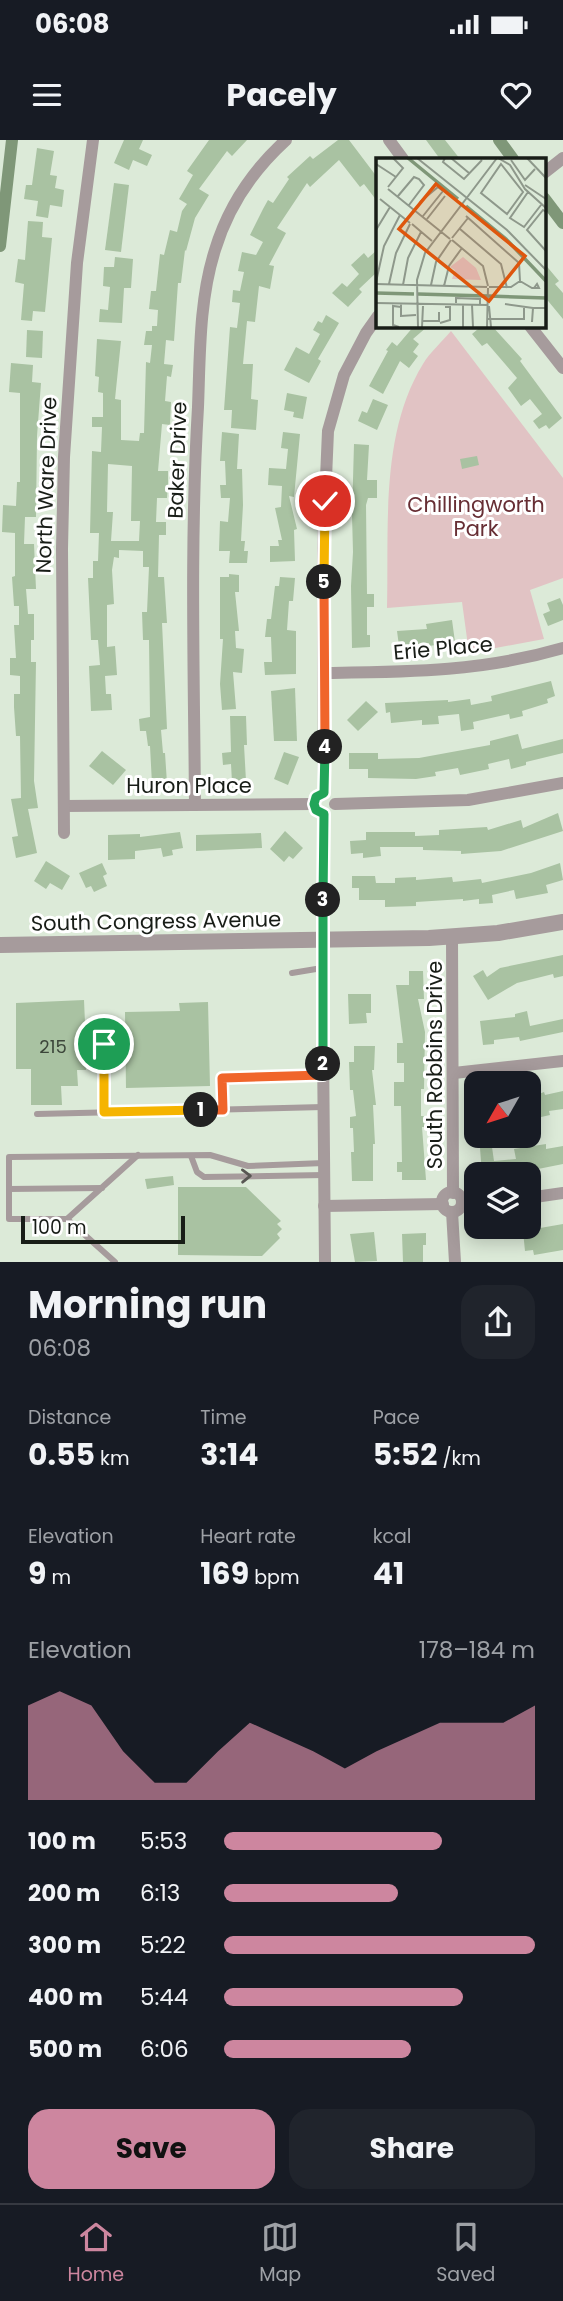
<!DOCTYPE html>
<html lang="en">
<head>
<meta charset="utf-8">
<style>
  :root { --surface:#171b24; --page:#20242c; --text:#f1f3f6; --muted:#9ea1a6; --line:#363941; --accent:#cd869f }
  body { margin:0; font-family:Poppins,sans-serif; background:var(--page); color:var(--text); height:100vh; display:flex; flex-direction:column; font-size:26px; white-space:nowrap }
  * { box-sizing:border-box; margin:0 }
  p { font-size:23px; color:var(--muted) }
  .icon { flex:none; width:38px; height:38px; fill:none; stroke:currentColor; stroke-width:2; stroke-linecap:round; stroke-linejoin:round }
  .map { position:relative; height:1122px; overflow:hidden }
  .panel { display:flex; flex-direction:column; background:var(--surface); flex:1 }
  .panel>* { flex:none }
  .needle { width:46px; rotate:231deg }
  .buttons { position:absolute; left:464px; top:931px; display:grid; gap:14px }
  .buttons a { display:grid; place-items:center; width:77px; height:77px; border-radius:14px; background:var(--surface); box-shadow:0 4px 18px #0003; font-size:35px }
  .scale { position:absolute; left:21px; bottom:18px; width:164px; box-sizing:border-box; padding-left:7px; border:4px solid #181d17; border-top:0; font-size:19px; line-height:24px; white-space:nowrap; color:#181d17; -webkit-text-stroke:5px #fff; paint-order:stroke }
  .pin { position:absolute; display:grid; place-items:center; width:60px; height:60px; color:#fff; margin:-30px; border:4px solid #fff; border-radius:50%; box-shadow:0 2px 7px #0007 }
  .km { position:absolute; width:35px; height:35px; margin:-18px; border-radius:50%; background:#222; color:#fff; font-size:19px; line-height:35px; text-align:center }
  .round { display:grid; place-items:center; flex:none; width:74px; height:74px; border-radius:21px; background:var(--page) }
  .headline { display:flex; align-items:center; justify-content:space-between; height:119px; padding:0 28px }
  h1 { font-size:38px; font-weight:700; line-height:52px }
  .stats { display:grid; grid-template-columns:repeat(3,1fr); gap:10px; height:119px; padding:7px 28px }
  .stats div { display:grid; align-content:center }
  .stats b { font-size:30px; font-weight:700 }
  .stats small { font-size:19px; font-weight:400 }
  .stats p { font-size:19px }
  .chart { height:196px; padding:14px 28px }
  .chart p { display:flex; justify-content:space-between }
  .chart svg { width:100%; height:126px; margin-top:7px; fill:var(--accent); opacity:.7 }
  .primary-button { display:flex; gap:14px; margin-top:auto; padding:14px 28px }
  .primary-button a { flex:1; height:80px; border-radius:21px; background:var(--accent); color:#111; font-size:28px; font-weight:700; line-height:80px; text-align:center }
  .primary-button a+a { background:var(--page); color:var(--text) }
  ul { padding:0 28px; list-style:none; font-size:23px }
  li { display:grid; grid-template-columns:112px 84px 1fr; align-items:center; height:52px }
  li i { height:18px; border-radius:9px; background:var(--accent) }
  .status { display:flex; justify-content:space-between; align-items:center; height:49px; padding:0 35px; background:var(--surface); direction:ltr }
  .status svg { height:19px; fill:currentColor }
  header { display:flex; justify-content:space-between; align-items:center; height:91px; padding:0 28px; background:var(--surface); font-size:32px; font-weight:700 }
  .tabs { display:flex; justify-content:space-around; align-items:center; height:98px; border-top:2px solid var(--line); background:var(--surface); font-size:19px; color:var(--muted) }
  .tabs a { display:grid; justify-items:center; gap:4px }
  .tabs .on { color:var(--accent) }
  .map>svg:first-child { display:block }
  .green { fill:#e1c3c4 }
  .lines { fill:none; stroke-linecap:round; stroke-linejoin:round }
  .canal { stroke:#7f9778; stroke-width:12 }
  .building { fill:#a9c2a2; fill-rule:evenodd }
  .service { stroke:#a69b9c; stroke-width:6 }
  .minor { stroke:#a69b9c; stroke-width:12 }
  .tertiary { stroke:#a69b9c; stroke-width:16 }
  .oneway { stroke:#585653 }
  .split-1-casing { stroke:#fff; stroke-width:14 }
  .split-2-casing { stroke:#fff; stroke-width:14 }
  .split-3-casing { stroke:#fff; stroke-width:14 }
  .split-4-casing { stroke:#fff; stroke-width:14 }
  .split-5-casing { stroke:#fff; stroke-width:14 }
  .split-6-casing { stroke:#fff; stroke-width:14 }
  .split-1 { stroke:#f5b400; stroke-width:9 }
  .split-2 { stroke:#f0652b; stroke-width:9 }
  .split-3 { stroke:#22a559; stroke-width:9 }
  .split-4 { stroke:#22a559; stroke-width:9 }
  .split-5 { stroke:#f0652b; stroke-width:9 }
  .split-6 { stroke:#f5b400; stroke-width:9 }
  .labels { text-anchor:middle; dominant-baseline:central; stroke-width:6; stroke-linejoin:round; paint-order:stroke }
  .number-label { font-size:18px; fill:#3c463a }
  .street-label { font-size:21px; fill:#181d17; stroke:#fff }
  .park-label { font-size:21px; fill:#672e34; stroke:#fff }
  .inset-river { fill:none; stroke:#7f9778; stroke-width:3.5 }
  .inset-road { fill:none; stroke:#8e988b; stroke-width:2 }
  .view { fill:#de560d; fill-opacity:0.15; stroke:#de560d; stroke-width:3.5 }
  .inset-edge { fill:none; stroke:#181d17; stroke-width:3.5 }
</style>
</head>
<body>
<div class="status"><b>06:08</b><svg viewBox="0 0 49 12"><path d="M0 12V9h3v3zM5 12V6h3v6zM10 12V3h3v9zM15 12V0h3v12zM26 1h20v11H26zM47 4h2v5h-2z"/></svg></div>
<header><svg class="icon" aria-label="menu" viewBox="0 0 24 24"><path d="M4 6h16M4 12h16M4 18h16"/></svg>Pacely<svg class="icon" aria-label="heart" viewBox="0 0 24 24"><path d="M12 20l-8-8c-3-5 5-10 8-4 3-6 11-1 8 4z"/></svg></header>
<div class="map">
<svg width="563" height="1122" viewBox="0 0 563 1122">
  <rect width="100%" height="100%" fill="#dcead8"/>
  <path class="green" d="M451,191L563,338V438L530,450L544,499L469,513L462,462L387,468C389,388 380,294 423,224C430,212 442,202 451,191Z"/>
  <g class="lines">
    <g class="canal">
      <polyline points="499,0 513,19"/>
      <polyline points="544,58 563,83"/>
      <polyline points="0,106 12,0"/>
    </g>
  </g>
  <g class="building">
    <polygon points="124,0 143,0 139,9 152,15 147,26 133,20 129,30 114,23"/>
    <path d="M209,0H247L232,16L227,11L199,49L209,55L195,78L186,111L185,110L181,143H178L174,201L166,200L164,224L173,225L171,237L167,236L165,261L171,262L170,285L162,284L158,331H168V345L167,358H157L156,382H166V395H159L158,437H164L167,483H162L167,589L161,590L163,613H165L167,643L152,644L150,606H148L146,591H140L139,579L150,577L149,500H143L142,472H147L149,427H143V411L119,410V418L114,417L112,430L114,464L107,465V507L115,506L117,535L105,536L106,554H111L112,570L91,571L89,526L100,525L98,500H91L88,438H93V421H98L99,393H90L92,311L101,312L102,287H92V277H103V253L98,252L99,237L95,236L97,199L121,201L115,259L121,260V300L139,301L140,293H144L146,222L150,223L152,205H144L146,191H152V186H157L158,170L149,169L151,151H156L160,114L164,115L170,90L177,92L182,71L187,64L179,59L193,35L187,31ZM108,324L132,326L131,381H140L139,401H111L113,372H107Z"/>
    <polygon points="338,0 349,0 377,37 377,61 364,44 360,47 339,20 310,47 307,43 277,88 286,93 269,125 274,126 270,149 259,146 255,182 247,181 243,224 253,224 251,259 258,260 256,290 231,288 232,270 224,270 230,187 237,188 240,163 232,162 233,150 240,151 244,132 238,131 242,112 256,115 263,102 250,95 263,69 268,60 273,63 289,39 287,37 310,16 313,19"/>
    <polygon points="426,0 445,0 460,19 440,19"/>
    <polygon points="37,8 54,11 50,35 57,36 55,48 64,50 62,67 50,65 48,78 36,76 38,61 24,59 26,45 32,45"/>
    <polygon points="114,43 129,45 121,112 105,110"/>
    <polygon points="28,81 43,82 42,97 52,98 45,172 33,171 32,181 21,180 24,144 15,142 18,119 25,120"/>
    <polygon points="377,110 377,132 359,149 362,152 348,167 332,153 342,143 347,147 359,134 351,125 364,113 368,118"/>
    <polygon points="115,117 133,119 131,148 124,148 122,183 99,182 100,169 108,170 110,147 103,146 104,127 114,127"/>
    <polygon points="544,123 559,141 555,144 563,153 563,179 544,156"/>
    <polygon points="326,175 339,183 318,219 321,221 309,243 284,230 296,207 309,214 320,194 313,190 318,181 322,183"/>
    <polygon points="414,186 428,186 413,199 419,204 413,212 418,216 409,228 400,221 383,254 369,246 388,211 386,210 392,202 397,206"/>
    <polygon points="476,186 492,186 522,219 520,221 562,278 549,289 546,285 539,289 533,281 542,274 530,259 521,266 508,248 517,238 487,203 482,206 472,194 478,189"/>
    <polygon points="27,190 43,191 42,218 26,217"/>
    <polygon points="11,223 33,225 32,242 41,243 37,296 36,377 25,377 24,404 34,404 36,449 26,449 28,474 34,474 34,500 31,500 31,522 36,522 34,641 38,668 28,669 37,713 16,718 12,697 18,696 11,659 21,658 20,596 16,596 14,567 14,554 20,554 20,536 10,535 10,518 16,518 14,485 19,485 19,466 14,466 12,437 15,436 15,393 2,392 3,365 16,366 17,342 20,342 20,253 9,252"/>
    <polygon points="287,253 307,257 303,279 293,277 294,272 284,270"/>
    <polygon points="373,259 388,265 377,290 358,281 362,271 367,273"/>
    <polygon points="222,292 239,294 237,329 242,329 243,365 241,401 245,401 244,411 248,411 247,423 229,423 230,411 219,411 220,381 228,382 230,358 221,358 220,345 226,345 225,321 220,321"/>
    <polygon points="283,292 300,294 294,357 289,356 297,389 294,390 295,421 270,422 270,406 279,406 278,400 282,400 275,368 281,367 282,346 268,345 269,328 286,329 288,309 281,308"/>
    <polygon points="354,304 369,305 367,340 377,340 377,358 368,358 366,365 367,454 374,454 374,467 367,467 367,495 370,495 370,507 352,508 351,446 353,412 352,375"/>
    <polygon points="477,316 479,325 462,329 460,319"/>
    <polygon points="229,434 239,435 239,452 235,452 239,491 235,491 236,508 244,509 242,533 233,532 236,569 222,570 220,544 223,499 220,499 220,437 229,437"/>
    <polygon points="280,437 295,438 293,461 289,461 287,490 296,491 296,534 265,535 264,522 272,522 271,497 265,497 267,479 271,479 275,446 279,446"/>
    <polygon points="560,458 563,465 563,480 548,486 543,474 550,471 547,463"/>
    <polygon points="452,480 455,502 429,506 429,503 399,506 397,491 427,489 426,484"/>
    <polygon points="551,541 555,556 547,559 548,563 522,571 523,576 510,579 509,574 473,582 474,589 461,591 459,574 438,576 439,584 422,585 422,580 391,583 390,572 386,573 385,563 448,560 448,562 470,559 471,565 492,561 491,556"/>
    <polygon points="295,548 297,601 274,601 271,551"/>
    <polygon points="366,561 378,572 358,591 347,580"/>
    <polygon points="230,576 246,576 247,605 244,605 246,641 232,642 231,624 223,625 222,613 231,612"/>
    <polygon points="518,594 522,609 563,599 563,613 526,622 526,625 511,629 509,619 488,624 489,629 460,635 458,628 435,632 436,636 416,639 368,638 368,629 349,629 349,613 378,613 378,619 419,618 490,605 490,601"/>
    <polygon points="102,611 126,630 113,645 89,626"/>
    <polygon points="284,612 299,617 288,645 274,639"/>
    <polygon points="558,673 563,691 501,711 461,714 461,711 423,710 423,707 380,707 381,716 363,718 363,713 351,714 350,701 366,700 366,692 415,692 415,696 439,695 439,690 487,687 488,690 521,680 523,688"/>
    <polygon points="285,691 303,708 293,719 289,716 284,722 270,709"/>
    <polygon points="180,692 183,708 172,710 173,715 163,717 161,708 135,711 135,719 108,720 108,695 140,694 140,697"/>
    <polygon points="261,693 262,708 196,711 196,695"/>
    <polygon points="46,721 70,736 62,750 50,743 46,749 34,741"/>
    <polygon points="102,723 107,734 103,736 107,746 94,752 91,746 86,748 79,733"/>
    <polygon points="560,723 563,740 546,745 548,753 516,759 514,750 492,755 493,763 479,764 479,759 463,761 463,759 416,762 416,766 385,767 385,760 359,760 359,748 352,748 352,736 375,736 376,743 395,743 395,738 416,737 416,740 452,737 453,742 481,739 482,743 531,733"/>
    <polygon points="563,815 563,836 554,838 553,834 517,843 488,860 473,836 483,830 487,837 500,828"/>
    <polygon points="409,831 423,831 424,859 418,859 425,892 424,949 421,949 421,976 426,976 426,987 422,987 426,1040 402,1040 402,1032 397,1032 397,1022 402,1022 401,966 394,966 394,942 404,942 404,923 397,923 397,903 403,903 396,845 409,845"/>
    <polygon points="348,854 371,854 371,873 366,873 367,883 349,884"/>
    <polygon points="84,860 85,883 104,880 107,897 85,900 86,930 77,930 78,946 61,946 62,965 31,965 31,929 16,929 16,863"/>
    <polygon points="208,862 210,946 126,948 125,872 180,871 179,863"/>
    <polygon points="527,871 530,886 563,879 563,892 520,901 519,897 494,900 494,904 483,905 480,881 515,877 515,874"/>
    <polygon points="354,906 375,906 374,930 372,930 376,965 373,965 375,1004 373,1004 373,1041 352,1041 351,1012 354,1012 353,988 350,988 350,977 356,976 353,950 350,950 349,922 354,922"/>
    <polygon points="563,951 563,969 549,971 550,975 528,980 528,958 544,952 545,955"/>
    <polygon points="546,1004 546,1009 563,1006 563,1024 518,1033 482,1034 480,1008 492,1007 494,1021 516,1019 514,1009"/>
    <polygon points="173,1036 174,1045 147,1049 145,1039"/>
    <polygon points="178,1047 246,1047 281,1081 277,1084 282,1089 277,1094 280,1098 262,1116 178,1115"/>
    <polygon points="563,1084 563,1110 534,1115 533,1110 525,1111 523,1091"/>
    <polygon points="374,1092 377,1121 355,1122 350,1094"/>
    <polygon points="426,1093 426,1105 423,1105 423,1122 403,1122 402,1094"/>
  </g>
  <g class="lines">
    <g class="service">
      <polyline points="292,833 322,828"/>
      <polyline points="104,904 105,972"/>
      <polyline points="223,970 222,938 323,935"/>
      <polyline points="37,974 323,967"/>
      <polyline points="191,1016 197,1032 204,1037 324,1035"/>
      <polyline points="9,1049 102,1048"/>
      <polyline points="67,1079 138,1015"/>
      <polyline points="115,1122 67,1079 9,1079 9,1017 210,1015 248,1026 324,1023"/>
    </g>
    <g class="minor">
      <polyline points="389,0 403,19"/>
      <polyline points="544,33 563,18"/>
      <polyline points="530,186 563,228"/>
      <path d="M324,533C408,532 481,532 563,508"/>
      <polyline points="324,653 323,409 328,291 344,235 366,193 378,176"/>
      <polyline points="335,664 468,660 563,643"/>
      <path d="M195,665C194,532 190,400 198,267C200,216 199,160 215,110C228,67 253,30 286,0"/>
      <polyline points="64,666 314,664"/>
      <polyline points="324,674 322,799 325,1122"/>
      <polyline points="64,693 62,409 64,317 77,123 93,0"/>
      <polyline points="452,797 453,1053"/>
      <polyline points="454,933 563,921"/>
      <circle cx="452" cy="1062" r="10"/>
      <polyline points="528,1058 563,1053"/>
      <polyline points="462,1063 476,1062"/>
      <polyline points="324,1066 443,1064"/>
      <polyline points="452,1072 455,1122"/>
    </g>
    <polyline class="tertiary" points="0,805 429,798 498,793 563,782"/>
  </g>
  <defs><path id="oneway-chevron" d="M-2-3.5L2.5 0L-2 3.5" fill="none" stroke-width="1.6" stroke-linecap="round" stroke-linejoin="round" transform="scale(1.75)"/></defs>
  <use class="oneway" href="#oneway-chevron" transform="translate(246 1036) rotate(-1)"/>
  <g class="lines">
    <defs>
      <polyline id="split-1" points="104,904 104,972 201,970"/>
      <polyline id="split-2" points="201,970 223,970 222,938 323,935 323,924"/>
      <polyline id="split-3" points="323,760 323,924"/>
      <polyline id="split-4" points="323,760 324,674 316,670 314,664 316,657 324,653 325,607"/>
      <polyline id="split-5" points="324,442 325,607"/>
      <polyline id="split-6" points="324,442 325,361"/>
    </defs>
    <use href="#split-1" class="split-1-casing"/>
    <use href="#split-2" class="split-2-casing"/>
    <use href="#split-3" class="split-3-casing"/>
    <use href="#split-4" class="split-4-casing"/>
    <use href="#split-5" class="split-5-casing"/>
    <use href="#split-6" class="split-6-casing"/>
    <use href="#split-1" class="split-1"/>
    <use href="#split-2" class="split-2"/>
    <use href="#split-3" class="split-3"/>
    <use href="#split-4" class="split-4"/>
    <use href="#split-5" class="split-5"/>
    <use href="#split-6" class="split-6"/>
  </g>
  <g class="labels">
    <g class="number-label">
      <text x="53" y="906">215</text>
    </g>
    <g class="street-label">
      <text transform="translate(177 320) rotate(-88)">Baker Drive</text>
      <text transform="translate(46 345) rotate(-88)">North Ware Drive</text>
      <text transform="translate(443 508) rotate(-5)">Erie Place</text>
      <text x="189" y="645">Huron Place</text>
      <text transform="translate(156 781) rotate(-1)">South Congress Avenue</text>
      <text transform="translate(434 925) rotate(-90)">South Robbins Drive</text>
    </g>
    <g class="park-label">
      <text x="476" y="364">Chillingworth<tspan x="476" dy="24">Park</tspan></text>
    </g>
  </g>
  <g transform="translate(376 18)">
    <rect width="170" height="170" fill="#dcead8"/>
    <path d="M87,99L100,110L105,122L76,121L79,112L74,109Z" fill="#e1c3c4"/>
    <path class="inset-river" d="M32,0L82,41M90,48L130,81L170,123M0,135L38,136M42,136L111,138M112,138L170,140"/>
    <path class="inset-road" d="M41,0L131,72L170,112M69,0L67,4L88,21L106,2M75,0L93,15M122,0L134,7L149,31L170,50M151,0L170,20M135,2L149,22L159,11M0,6L20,19M125,6L147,34L131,56L105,35ZM149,27L170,41M12,29L27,10L17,0M12,31L74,81M152,34L134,60L148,69L165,47M22,38L38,19L43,21L48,27L33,47M4,41L34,65M44,44L62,29L67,33L47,58M170,54L167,52L151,72L170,93M90,58L143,105L144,123M51,61L69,38M36,66L56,83M84,71L125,106L131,130M0,72L14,49M76,80L92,60M76,82L107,108L112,128M144,123L156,130H163L161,126L158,130M0,124L8,88L24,57M0,126L111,129M13,126L20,95L34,66M27,127L32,100L45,74M55,127L60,104L75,82M68,128L73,108L86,90M113,129H135L144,123M0,145L111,147M80,145V140L104,141V147M25,146V158L40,157M129,146L157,150M96,147L97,169M113,148L115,169M111,161H148V149M47,163H63V154M156,164L157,150H170M64,165L74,162V149H69M23,169L17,167V148L25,149M42,169L41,122L49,95L121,0M46,169L47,148M87,169V147M111,169L112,130"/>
    <path class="view" d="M60,26L149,98L113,143L23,71Z"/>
    <rect width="170" height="170" class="inset-edge"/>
  </g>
</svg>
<div class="buttons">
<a><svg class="needle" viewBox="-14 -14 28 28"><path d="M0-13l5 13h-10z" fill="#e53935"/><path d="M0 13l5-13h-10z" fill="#9ea1a6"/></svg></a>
<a><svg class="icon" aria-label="layers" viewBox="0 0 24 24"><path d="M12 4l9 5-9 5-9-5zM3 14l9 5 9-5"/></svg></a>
</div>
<div class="scale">100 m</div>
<div class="pin" style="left:104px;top:904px;background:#1e9e55"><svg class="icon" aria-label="arrive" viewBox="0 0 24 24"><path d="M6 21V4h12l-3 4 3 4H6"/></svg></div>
<div class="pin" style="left:325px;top:361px;background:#d93025"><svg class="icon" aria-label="check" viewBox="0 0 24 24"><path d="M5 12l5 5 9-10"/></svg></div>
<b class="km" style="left:201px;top:970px">1</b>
<b class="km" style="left:323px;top:924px">2</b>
<b class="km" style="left:323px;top:760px">3</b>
<b class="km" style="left:325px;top:607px">4</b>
<b class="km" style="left:324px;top:442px">5</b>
</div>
<section class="panel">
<div class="headline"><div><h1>Morning run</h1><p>06:08</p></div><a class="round"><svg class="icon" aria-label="share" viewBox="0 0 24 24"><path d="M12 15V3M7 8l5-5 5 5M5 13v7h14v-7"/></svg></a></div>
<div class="stats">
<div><p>Distance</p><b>0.55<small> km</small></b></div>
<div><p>Time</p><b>3:14</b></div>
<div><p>Pace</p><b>5:52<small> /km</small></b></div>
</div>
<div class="stats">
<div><p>Elevation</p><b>9<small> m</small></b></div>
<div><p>Heart rate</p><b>169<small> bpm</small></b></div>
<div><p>kcal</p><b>41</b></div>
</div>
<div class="chart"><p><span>Elevation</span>178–184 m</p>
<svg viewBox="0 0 160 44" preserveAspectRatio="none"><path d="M0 44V11L10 6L20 11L30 27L40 38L50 38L60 27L70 17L80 22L90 27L100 33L110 27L120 22L130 17L140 17L150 17L160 11V44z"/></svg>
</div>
<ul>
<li><b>100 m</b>5:53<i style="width:70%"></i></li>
<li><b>200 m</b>6:13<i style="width:56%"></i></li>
<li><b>300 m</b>5:22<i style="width:100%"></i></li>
<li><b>400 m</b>5:44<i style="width:77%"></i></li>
<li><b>500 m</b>6:06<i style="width:60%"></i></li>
</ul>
<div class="primary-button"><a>Save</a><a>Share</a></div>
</section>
<nav class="tabs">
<a class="on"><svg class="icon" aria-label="home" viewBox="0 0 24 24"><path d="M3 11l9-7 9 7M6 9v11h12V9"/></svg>Home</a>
<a><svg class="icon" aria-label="map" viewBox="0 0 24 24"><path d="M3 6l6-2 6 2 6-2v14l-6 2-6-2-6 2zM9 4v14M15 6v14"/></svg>Map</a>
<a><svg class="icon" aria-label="saved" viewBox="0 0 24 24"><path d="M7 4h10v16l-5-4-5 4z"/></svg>Saved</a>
</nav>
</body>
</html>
